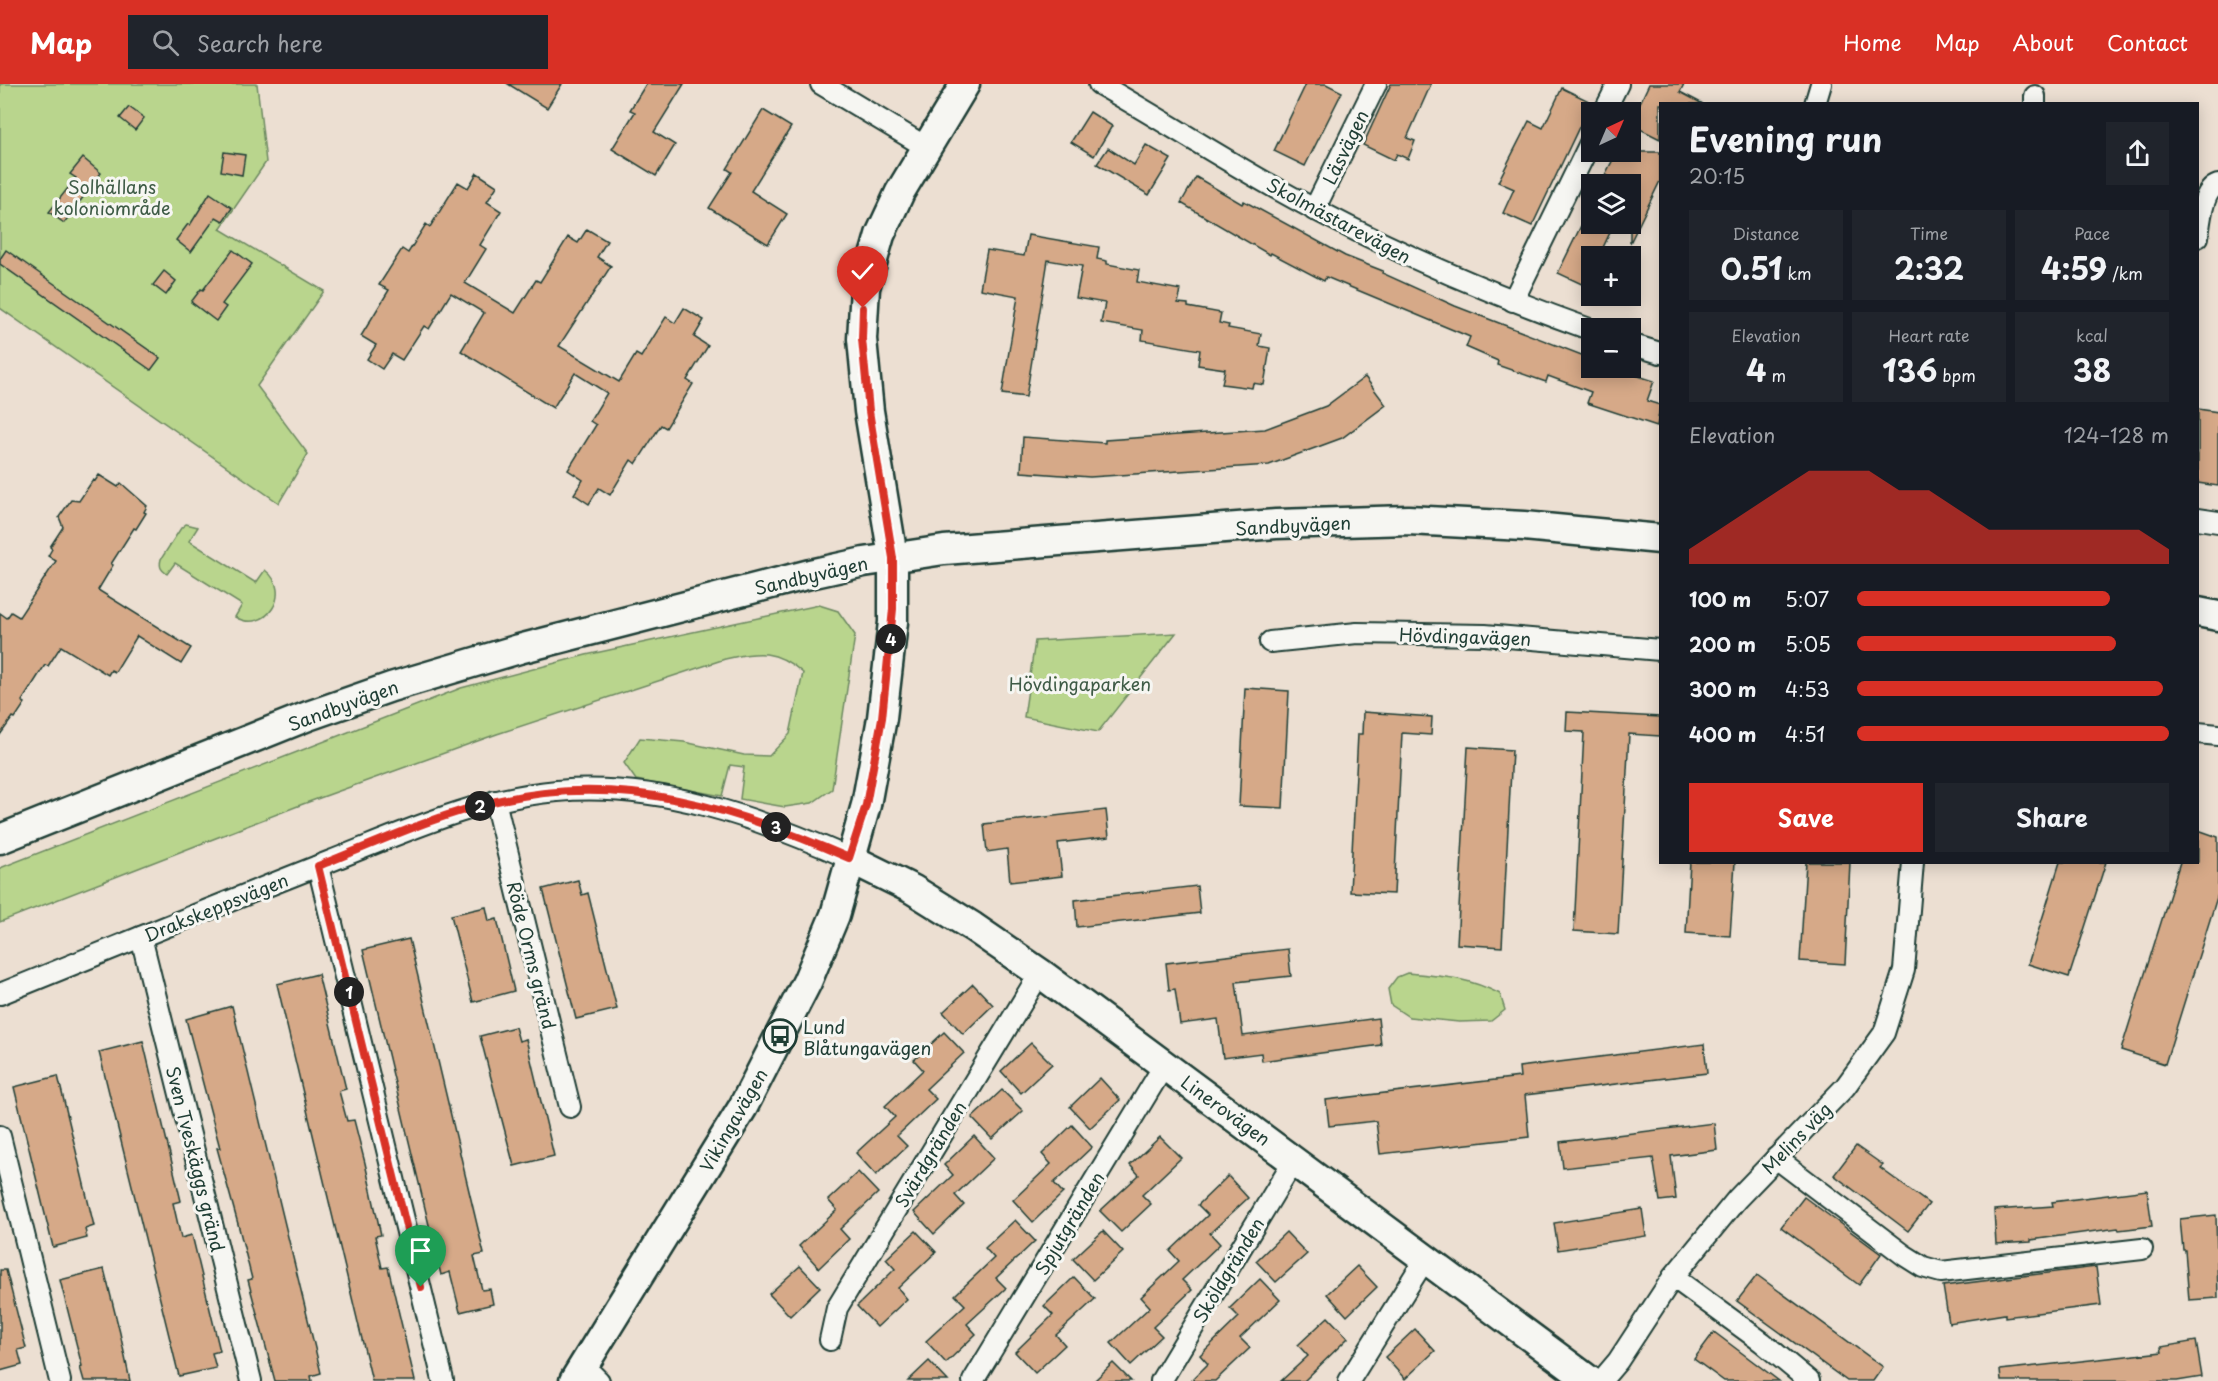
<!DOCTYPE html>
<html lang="en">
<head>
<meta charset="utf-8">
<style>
  :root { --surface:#171b24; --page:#20242c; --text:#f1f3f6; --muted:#9ea1a6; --accent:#d93025 }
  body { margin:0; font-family:"Playpen Sans",sans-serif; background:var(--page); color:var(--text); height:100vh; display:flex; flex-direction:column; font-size:22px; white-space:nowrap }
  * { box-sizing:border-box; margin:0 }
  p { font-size:20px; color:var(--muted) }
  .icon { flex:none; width:33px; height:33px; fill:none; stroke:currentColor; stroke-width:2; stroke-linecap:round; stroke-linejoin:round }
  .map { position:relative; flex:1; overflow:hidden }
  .details { position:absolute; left:1659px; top:18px; width:540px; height:762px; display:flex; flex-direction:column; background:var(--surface); border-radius:0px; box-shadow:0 3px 15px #0003 }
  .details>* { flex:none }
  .needle { width:39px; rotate:44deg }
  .buttons { position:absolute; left:1581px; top:18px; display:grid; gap:12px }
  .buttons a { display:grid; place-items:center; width:60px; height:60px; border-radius:0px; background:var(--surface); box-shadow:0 3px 15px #0003; font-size:30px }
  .pin { position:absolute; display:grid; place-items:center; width:51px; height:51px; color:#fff; margin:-62px -26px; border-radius:50% 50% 50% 0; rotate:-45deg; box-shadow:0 0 6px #0007 }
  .pin .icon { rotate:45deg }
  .km { position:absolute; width:30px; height:30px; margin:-15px; border-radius:50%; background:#222; color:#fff; font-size:16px; line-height:30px; text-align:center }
  .round { display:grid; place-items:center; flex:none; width:63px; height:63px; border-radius:0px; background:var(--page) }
  .overview { display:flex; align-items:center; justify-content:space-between; height:102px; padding:0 30px }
  h1 { font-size:33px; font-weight:700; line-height:45px }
  .figures { display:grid; grid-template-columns:repeat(3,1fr); gap:9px; height:102px; padding:6px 30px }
  .figures div { display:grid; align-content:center; border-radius:0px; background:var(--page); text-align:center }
  .figures b { font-size:30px; font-weight:700 }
  .figures small { font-size:16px; font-weight:400 }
  .figures p { font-size:16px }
  .chart { height:168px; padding:12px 30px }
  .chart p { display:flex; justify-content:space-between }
  .chart svg { width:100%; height:108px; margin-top:6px; fill:var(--accent); opacity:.7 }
  .cta { display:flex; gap:12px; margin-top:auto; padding:12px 30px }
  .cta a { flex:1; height:69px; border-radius:0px; background:var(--accent); color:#fff; font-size:24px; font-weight:700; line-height:69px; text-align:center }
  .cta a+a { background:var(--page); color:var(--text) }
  ul { padding:0 30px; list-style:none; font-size:20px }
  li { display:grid; grid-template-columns:96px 72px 1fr; align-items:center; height:45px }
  li i { height:15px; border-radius:8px; background:var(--accent) }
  header { display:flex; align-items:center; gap:36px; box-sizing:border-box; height:84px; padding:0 30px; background:var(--accent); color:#fff }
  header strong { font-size:28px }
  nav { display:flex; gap:33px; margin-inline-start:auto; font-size:21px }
  .search { width:420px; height:54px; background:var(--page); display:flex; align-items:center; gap:15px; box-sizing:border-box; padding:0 21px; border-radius:0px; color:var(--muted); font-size:22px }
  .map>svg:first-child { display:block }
  .green { fill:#b9d58d; stroke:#6c8960; stroke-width:1.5 }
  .building { fill:#d6a988; stroke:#1f3d34; stroke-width:1.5 }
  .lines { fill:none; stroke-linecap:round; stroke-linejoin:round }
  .street-casing { stroke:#1f3d34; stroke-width:24 }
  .secondary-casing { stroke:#1f3d34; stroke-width:33 }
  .street { stroke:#f6f6f2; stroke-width:20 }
  .secondary { stroke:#f6f6f2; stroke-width:28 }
  .route-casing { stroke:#fff; stroke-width:12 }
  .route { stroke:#d93025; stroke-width:8 }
  .labels { text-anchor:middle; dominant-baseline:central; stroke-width:6; stroke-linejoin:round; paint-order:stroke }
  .street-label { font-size:18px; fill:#1f3d34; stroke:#f6f6f2 }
  .park-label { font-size:18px; fill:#3e5b46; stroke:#f6f6f2 }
  .poi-label { font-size:18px; fill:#1f3d34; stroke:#f6f6f2; text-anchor:start }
</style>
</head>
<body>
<header>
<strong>Map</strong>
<div class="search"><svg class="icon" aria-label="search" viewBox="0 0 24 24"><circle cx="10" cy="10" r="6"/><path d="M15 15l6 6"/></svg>Search here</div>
<nav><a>Home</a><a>Map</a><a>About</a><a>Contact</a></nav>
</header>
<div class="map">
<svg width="2218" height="1297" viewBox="0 0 2218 1297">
  <rect width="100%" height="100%" fill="#ecdfd2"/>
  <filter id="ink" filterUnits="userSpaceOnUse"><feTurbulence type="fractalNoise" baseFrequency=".0167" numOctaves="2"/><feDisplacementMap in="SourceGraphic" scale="12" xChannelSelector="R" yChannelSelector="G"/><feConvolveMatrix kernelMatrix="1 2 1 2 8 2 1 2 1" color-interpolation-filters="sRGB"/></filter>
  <g filter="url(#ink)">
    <g class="green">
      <polygon points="0,0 257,0 266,78 220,145 324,207 257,302 308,370 279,419 0,224"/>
      <path d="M186,440L198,443L189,457L256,499L265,486C294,508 266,551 235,533L242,521L175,479L167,490C161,486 159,483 161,475L181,444Z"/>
      <path d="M819,521L838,527L855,551L832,705L812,719L785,723L740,715L744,683L730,681L722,712L636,696L624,679L640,654L684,658L744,671L769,672L790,650L803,589C775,564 758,568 725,575L497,650L303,720L0,838V784L461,604L586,571Z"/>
      <polygon points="1176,549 1098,648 1024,633 1035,557"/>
      <path d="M1407,889C1442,892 1468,893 1500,910L1505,926L1491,937L1459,938L1409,933L1391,921L1388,905L1397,893Z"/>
    </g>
    <g class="building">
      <polygon points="508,0 562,0 547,24"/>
      <polygon points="646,0 684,0 654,48 675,61 656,92 612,65 635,28 630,26"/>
      <polygon points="1306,0 1326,0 1342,8 1305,82 1274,67"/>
      <polygon points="1391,0 1431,0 1407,54 1415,57 1408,75 1397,70 1394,76 1363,61"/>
      <polygon points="1649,0 1684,0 1680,8 1703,20 1660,20 1660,55 1630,40"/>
      <polygon points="1562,4 1591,18 1532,142 1503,129 1514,105 1498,98 1529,37 1543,44"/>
      <polygon points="129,23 144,34 135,46 120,34"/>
      <polygon points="763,26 791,43 751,107 787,130 768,160 709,124 732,88 727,85"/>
      <polygon points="1090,28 1112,42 1094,72 1071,58"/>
      <polygon points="1146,61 1171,75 1149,111 1097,80 1108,64 1134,81"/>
      <polygon points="224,68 245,71 242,91 221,87"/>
      <polygon points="1617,68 1660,68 1660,97 1630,159 1630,100 1625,100 1605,91"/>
      <polygon points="83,74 101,89 64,139 49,128 76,94 70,90"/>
      <polygon points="477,89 497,102 487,118 501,127 480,161 486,165 465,199 515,229 536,196 540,198 568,153 578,159 587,145 607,157 597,173 611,182 559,262 619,298 636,270 641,273 666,233 675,239 684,224 704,236 694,253 708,262 687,296 693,300 666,344 661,341 636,380 631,376 610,411 599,404 589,420 574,410 583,396 568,386 596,341 590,337 607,309 575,289 553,324 461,267 484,229 451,209 429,245 424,242 402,276 392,270 382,285 367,275 376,261 361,252 389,206 379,201 402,165 408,169 426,140 430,143 458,98 468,104"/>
      <polygon points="1196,93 1242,120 1244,117 1345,172 1383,187 1382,189 1455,222 1592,275 1592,284 1613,284 1654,297 1647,317 1660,321 1657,342 1587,319 1591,308 1548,292 1546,298 1497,281 1498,277 1466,263 1470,253 1326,193 1324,197 1271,169 1270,171 1181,119"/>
      <polygon points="210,109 232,124 223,137 216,133 191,168 176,156 188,140 190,141"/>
      <polygon points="1592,119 1592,140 1614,140 1599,172 1592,172 1592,191 1586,202 1558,189"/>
      <polygon points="1028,151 1099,163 1097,175 1107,177 1107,180 1139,186 1137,198 1181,206 1178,219 1188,220 1188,223 1221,229 1219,239 1229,241 1228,244 1261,250 1259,262 1270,264 1264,301 1253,299 1252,304 1222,300 1225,285 1198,281 1200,266 1142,256 1143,246 1101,239 1105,219 1076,214 1082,182 1048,176 1026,313 1002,310 1018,212 980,205 987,166 1024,172"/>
      <polygon points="6,166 160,274 151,286 0,180 0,175"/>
      <polygon points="233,166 252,180 222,220 226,223 216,237 191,218 201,205 203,206"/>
      <polygon points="164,187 176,197 166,211 153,201"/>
      <polygon points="1365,293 1386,321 1342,354 1269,381 1090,393 1021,388 1023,353 1105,359 1105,356 1265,345 1326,322"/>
      <polygon points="2198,325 2218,328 2218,402 2198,399"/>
      <polygon points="99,391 118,403 121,399 147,422 144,428 146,429 136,445 134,444 111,480 113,481 98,506 191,564 181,580 137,552 115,588 111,586 108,591 61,562 48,582 45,581 22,617 25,619 15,634 13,633 0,651 0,529 7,534 11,528 19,533 56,477 48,472 52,465 50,463 63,443 59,433 71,416 79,417 93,396 95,397"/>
      <polygon points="1245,604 1289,607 1283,724 1239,722"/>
      <polygon points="1363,628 1432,633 1431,651 1402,649 1394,810 1350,808 1358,650 1362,650"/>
      <polygon points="1567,628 1660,633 1660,652 1629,650 1618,850 1574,847 1584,648 1566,647"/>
      <polygon points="1468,663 1512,666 1502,863 1457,860"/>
      <polygon points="1106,726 1109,753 1058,759 1062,792 1010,798 1007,765 987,768 984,740"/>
      <polygon points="2198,746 2218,753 2218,810 2165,980 2121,966 2180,778 2198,778"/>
      <polygon points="1690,778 1735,778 1730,852 1686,849"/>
      <polygon points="1806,778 1850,778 1845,880 1800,877"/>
      <polygon points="2060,778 2106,778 2069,893 2028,880"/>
      <polygon points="578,796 582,811 588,809 617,925 576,935 543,805"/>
      <polygon points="1197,802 1200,829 1077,843 1075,816"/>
      <polygon points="486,823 489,837 497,835 514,907 473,918 451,831"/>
      <polygon points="409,855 484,1170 474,1172 482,1206 490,1205 493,1220 460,1228 450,1188 441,1191 363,866"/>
      <polygon points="1288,865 1291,892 1236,898 1243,952 1378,934 1381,961 1262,977 1261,969 1223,974 1218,935 1180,940 1175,905 1169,906 1166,879"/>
      <polygon points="318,890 346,1005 339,1007 347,1037 354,1036 365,1079 381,1151 375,1152 382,1184 388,1183 415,1297 372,1297 308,1030 277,900"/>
      <polygon points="973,900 993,921 963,950 943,928"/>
      <polygon points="232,922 321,1289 311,1292 312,1297 275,1297 248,1196 252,1195 238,1140 217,1064 220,1064 186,935"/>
      <polygon points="515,943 519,957 526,955 554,1072 514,1082 480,952"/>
      <polygon points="944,948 964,969 926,1005 936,1015 897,1052 907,1062 876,1091 856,1069 895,1033 885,1022 923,986 914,976"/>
      <polygon points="143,957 181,1117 173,1119 181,1154 192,1151 220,1267 212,1269 216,1284 179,1292 99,968"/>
      <polygon points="1031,959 1052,980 1021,1009 1001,987"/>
      <polygon points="1704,960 1707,989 1525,1011 1529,1053 1380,1070 1376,1037 1329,1042 1326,1016 1520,993 1519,983"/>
      <polygon points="58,992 94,1142 85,1145 87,1154 53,1163 14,1003"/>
      <polygon points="1100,994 1120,1016 1090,1044 1070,1023"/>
      <polygon points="1002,1006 1023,1027 992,1055 972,1034"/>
      <polygon points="1714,1039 1717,1066 1671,1072 1676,1115 1660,1117 1653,1074 1563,1084 1560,1058"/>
      <polygon points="1072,1041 1092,1063 1054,1099 1063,1109 1033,1138 1013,1116 1051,1080 1042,1070"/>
      <polygon points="974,1052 994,1074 955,1111 964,1121 934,1150 914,1128 953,1091 944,1081"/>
      <polygon points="1160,1053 1181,1074 1142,1111 1151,1120 1121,1148 1100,1127 1139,1091 1130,1081"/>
      <polygon points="1856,1062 1883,1081 1880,1084 1929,1120 1908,1147 1834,1091"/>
      <polygon points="858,1088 878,1109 840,1145 849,1155 819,1184 799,1162 837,1126 828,1116"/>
      <polygon points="1228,1092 1248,1114 1210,1149 1220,1160 1182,1196 1192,1206 1153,1243 1162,1252 1131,1281 1111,1259 1150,1223 1141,1213 1179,1177 1170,1167 1208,1131 1198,1121"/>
      <polygon points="2147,1106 2152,1142 2119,1146 2118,1144 2031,1156 2031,1158 1996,1160 1994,1126 2053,1122 2052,1118"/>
      <polygon points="1804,1113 1881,1170 1859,1201 1781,1143"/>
      <polygon points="1642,1125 1646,1152 1558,1166 1554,1139"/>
      <polygon points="2216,1131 2218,1214 2189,1216 2185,1166 2183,1166 2180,1135"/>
      <polygon points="1015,1136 1035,1157 996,1194 1006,1204 967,1240 976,1250 946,1279 926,1257 965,1221 955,1211 994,1174 985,1164"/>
      <polygon points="916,1147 936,1168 898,1204 907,1215 877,1243 857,1222 895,1185 886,1175"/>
      <polygon points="1103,1147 1123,1168 1093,1196 1073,1175"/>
      <polygon points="1286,1148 1307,1170 1276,1198 1256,1177"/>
      <polygon points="800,1182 820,1203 790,1232 769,1210"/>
      <polygon points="1357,1182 1377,1203 1347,1232 1327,1210"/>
      <polygon points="2096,1183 2101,1221 2005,1233 2005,1230 1949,1239 1943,1202"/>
      <polygon points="104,1185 120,1249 130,1297 84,1297 80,1283 82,1282 60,1196"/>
      <polygon points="0,1186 6,1186 26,1264 18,1266 22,1281 0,1287"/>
      <polygon points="1757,1191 1883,1283 1873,1297 1847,1297 1737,1217"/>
      <polygon points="1074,1193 1095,1215 1056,1251 1065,1261 1035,1289 1015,1268 1053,1231 1044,1222"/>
      <polygon points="1260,1195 1280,1216 1240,1254 1250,1264 1215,1297 1191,1297 1208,1280 1200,1271 1239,1233 1230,1224"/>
      <polygon points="1328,1233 1348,1254 1304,1297 1281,1297 1308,1272 1298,1261"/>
      <polygon points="1415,1245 1435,1267 1405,1295 1385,1273"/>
      <polygon points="1714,1248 1779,1297 1724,1297 1694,1275"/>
      <polygon points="2196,1257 2202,1293 2177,1297 2001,1297 2000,1286 2162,1268 2161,1263"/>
      <polygon points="929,1277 948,1297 908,1297"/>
      <polygon points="1113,1279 1131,1297 1094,1297"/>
    </g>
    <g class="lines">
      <defs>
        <g id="street">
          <polyline points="821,0 926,63"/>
          <path d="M1099,0C1172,41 1242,88 1316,126C1405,173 1497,212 1592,246"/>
          <polyline points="1815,20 1821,0"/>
          <polyline points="2035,20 2035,12"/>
          <polyline points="1604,28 1618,0"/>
          <polyline points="1314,126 1376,0"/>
          <path d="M2198,153C2200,138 2202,106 2218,101"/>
          <polyline points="1513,217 1592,55"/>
          <polyline points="1630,260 1660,269"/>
          <polyline points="2198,435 2218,438"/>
          <polyline points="1270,558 1357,549 1485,551 1660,566"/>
          <polyline points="2198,649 2218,651"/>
          <polyline points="495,717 570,1023"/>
          <polyline points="318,782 443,1296"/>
          <polyline points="141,853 251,1297"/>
          <path d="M0,910C109,866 218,821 328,778C402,749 477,714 557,707C660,698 756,733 849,774"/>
          <polyline points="0,1052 60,1297"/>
          <polyline points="1776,1074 1904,1171 1923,1183 1941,1188 2142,1165"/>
          <polyline points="1673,1193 1762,1258 1809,1297"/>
          <polyline points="830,1256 837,1224 1040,889"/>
          <polyline points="584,1282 599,1297"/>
          <polyline points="973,1297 1165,980"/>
          <polyline points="1161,1297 1294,1076"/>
          <polyline points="1349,1297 1425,1175"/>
          <polyline points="1601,1297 1618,1277 1673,1193 1737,1115 1845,1003 1884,949 1904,886 1913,778"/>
        </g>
        <g id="secondary">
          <polyline points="2198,528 2218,532"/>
          <polyline points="0,755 308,632 391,603 519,565 810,490 864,478 944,466 1276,440 1408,436 1524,442 1660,455"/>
          <polyline points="849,774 912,805 973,843 1040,889 1590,1297"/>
          <polyline points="574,1297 743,1023 807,898 835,831 866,721 882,634 893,538 893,473 869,327 862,255 865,204 880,151 900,108 965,0"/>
        </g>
      </defs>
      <use href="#street" class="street-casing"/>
      <use href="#secondary" class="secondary-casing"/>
      <use href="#street" class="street"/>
      <use href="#secondary" class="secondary"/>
    </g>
  </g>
  <g class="lines" filter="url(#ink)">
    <defs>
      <path id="route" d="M421,1203L318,782C376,759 436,731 497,717C623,688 735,724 849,774L866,721L882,634L893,525V474L869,327L862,255L863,224"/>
    </defs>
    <use href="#route" class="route-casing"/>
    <use href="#route" class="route"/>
  </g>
  <defs>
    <symbol id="bus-ring" viewBox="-11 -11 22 22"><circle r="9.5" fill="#f6f6f2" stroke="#1f3d34" stroke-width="1.5"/><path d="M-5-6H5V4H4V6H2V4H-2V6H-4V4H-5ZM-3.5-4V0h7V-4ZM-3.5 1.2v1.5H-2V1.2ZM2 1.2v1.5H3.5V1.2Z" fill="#1f3d34"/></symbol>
  </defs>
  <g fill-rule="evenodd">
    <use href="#bus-ring" x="761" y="933" width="38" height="38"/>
  </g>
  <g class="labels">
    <g class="street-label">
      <text transform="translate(1345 63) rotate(-64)">Läsvägen</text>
      <text transform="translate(1339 136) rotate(28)">Skolmästarevägen</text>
      <text transform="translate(1293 441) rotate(-3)">Sandbyvägen</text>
      <text transform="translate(811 491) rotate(-13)">Sandbyvägen</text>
      <text transform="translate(1465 552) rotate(2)">Hövdingavägen</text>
      <text transform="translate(343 621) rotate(-20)">Sandbyvägen</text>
      <text transform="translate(216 823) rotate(-22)">Drakskeppsvägen</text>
      <text transform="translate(532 871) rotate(76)">Röde Orms gränd</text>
      <text transform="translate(1226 1026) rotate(36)">Linerovägen</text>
      <text transform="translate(733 1036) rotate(-60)">Vikingavägen</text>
      <text transform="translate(1796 1054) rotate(-46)">Melins väg</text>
      <text transform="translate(930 1070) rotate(-59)">Svärdgränden</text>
      <text transform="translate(196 1075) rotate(76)">Sven Tveskäggs gränd</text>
      <text transform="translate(1069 1139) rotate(-59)">Spjutgränden</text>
      <text transform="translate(1228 1186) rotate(-59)">Sköldgränden</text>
    </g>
    <g class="park-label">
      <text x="112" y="102">Solhällans<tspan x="112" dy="21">koloniområde</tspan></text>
      <text x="1080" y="599">Hövdingaparken</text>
    </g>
    <g class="poi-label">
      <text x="803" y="942">Lund<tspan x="803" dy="21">Blåtungavägen</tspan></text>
    </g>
  </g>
</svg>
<div class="buttons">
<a><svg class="needle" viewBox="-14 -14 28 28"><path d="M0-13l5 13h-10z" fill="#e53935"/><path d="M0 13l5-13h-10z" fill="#9ea1a6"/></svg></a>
<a><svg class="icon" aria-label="layers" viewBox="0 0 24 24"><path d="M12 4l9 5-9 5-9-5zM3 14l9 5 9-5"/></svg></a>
<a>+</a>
<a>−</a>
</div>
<div class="pin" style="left:421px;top:1203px;background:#1e9e55"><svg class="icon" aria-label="arrive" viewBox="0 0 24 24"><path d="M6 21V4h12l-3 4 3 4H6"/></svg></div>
<div class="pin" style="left:863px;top:224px;background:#d93025"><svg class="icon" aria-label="check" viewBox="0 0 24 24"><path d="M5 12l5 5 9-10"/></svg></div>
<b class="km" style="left:349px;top:908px">1</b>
<b class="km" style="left:480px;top:722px">2</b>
<b class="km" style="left:776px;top:743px">3</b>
<b class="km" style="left:891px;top:555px">4</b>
<section class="details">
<div class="overview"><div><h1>Evening run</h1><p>20:15</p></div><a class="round"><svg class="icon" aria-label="share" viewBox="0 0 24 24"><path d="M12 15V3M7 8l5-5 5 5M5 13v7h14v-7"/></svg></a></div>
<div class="figures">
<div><p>Distance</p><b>0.51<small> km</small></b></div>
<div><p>Time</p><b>2:32</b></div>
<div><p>Pace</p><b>4:59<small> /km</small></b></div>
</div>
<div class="figures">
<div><p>Elevation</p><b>4<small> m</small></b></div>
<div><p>Heart rate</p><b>136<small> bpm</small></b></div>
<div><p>kcal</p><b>38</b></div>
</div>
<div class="chart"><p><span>Elevation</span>124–128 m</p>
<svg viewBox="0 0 160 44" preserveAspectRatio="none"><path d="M0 44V38L10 30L20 22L30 14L40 6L50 6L60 6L70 14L80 14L90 22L100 30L110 30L120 30L130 30L140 30L150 30L160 38V44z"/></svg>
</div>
<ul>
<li><b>100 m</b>5:07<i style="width:81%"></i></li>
<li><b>200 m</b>5:05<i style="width:83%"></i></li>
<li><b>300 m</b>4:53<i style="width:98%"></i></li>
<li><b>400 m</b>4:51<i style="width:100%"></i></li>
</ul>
<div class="cta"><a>Save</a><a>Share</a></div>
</section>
</div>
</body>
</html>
